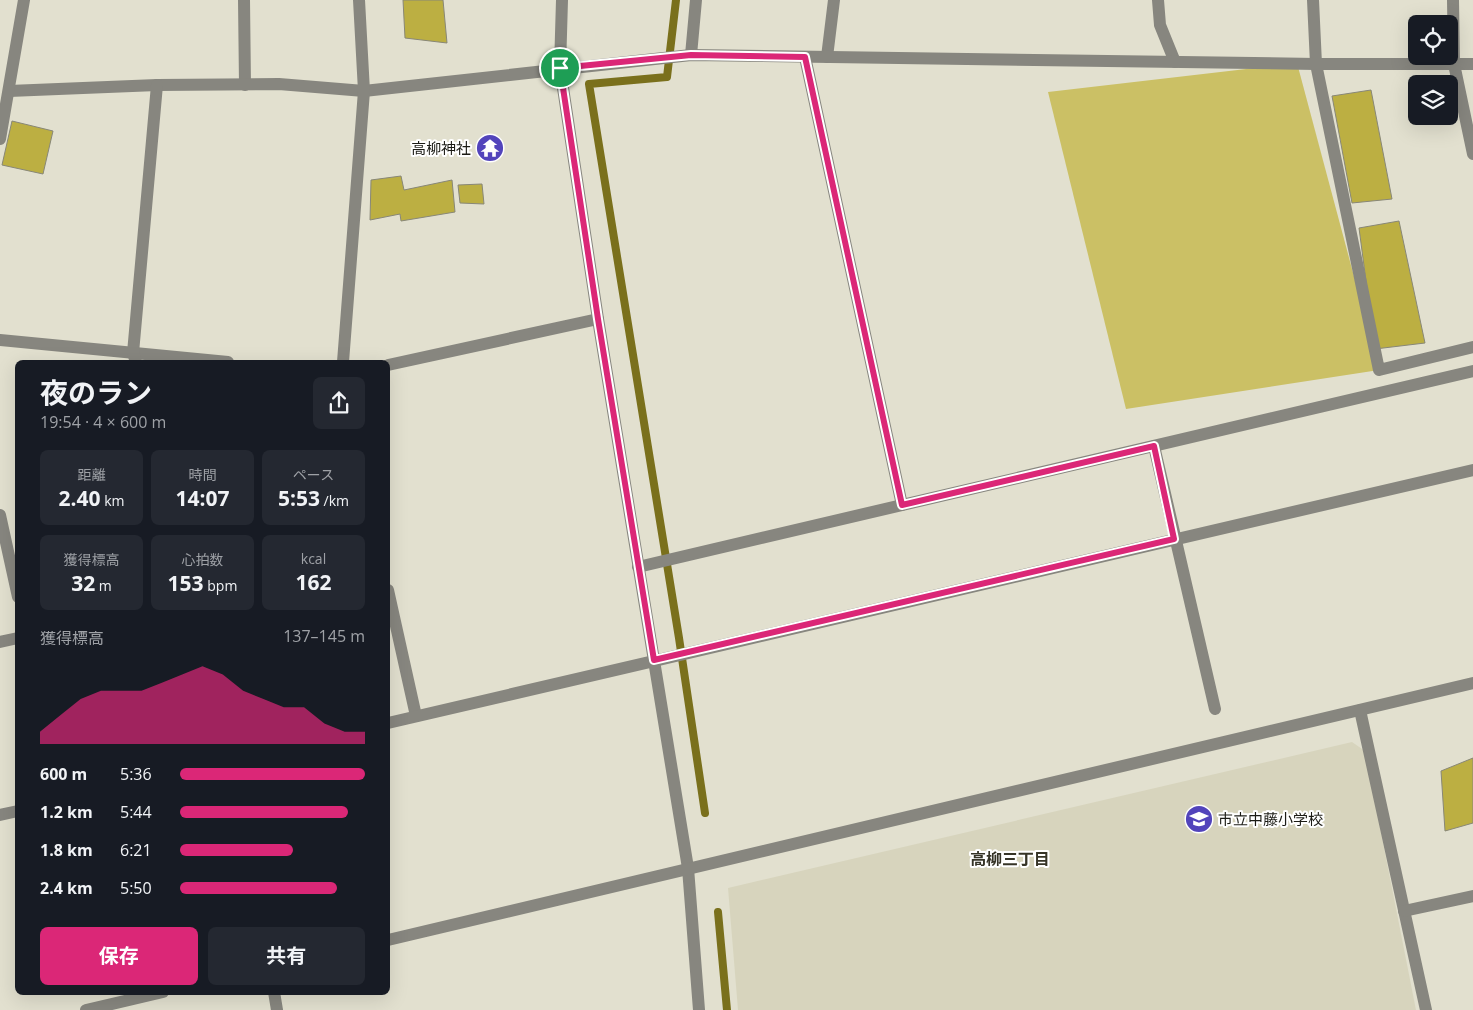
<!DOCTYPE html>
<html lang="ja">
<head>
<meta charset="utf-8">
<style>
  :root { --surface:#171b24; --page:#242831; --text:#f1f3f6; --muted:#9ea1a6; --accent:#db2777 }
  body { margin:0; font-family:"Open Sans","Noto Sans JP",sans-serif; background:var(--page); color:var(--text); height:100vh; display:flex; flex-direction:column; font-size:19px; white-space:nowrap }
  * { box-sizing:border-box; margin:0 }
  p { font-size:16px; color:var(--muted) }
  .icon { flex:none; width:28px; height:28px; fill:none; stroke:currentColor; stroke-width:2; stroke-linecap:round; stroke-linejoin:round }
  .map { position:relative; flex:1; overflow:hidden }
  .drawer { position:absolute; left:15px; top:360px; width:375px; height:635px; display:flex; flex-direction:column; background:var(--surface); border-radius:8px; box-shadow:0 5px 20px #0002 }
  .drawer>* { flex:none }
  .controls { position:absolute; left:1408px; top:15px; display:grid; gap:10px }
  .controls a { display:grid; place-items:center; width:50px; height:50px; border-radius:8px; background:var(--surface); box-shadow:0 5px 20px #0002; font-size:25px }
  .pin { position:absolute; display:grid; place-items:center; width:42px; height:42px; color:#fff; margin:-21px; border:2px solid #fff; border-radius:50%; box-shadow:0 1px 5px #0007 }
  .round { display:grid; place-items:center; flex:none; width:52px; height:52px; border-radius:8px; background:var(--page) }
  .summary { display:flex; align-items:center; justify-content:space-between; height:85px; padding:0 25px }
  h1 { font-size:28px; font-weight:700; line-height:38px }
  .metrics { display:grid; grid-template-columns:repeat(3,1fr); gap:8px; height:85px; padding:5px 25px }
  .metrics div { display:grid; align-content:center; border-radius:8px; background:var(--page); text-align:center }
  .metrics b { font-size:21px; font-weight:700 }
  .metrics small { font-size:14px; font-weight:400 }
  .metrics p { font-size:14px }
  .chart { height:140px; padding:10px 25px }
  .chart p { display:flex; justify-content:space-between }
  .chart svg { width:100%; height:90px; margin-top:5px; fill:var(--accent); opacity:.7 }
  .action { display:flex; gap:10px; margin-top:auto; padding:10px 25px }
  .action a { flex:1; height:58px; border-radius:8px; background:var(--accent); color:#fff; font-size:20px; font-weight:700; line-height:58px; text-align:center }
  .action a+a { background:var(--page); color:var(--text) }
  ul { padding:0 25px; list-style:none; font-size:16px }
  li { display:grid; grid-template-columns:80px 60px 1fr; align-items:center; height:38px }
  li i { height:12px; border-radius:6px; background:var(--accent) }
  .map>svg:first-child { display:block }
  .built { fill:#d7d4bd }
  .green { fill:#cbc065 }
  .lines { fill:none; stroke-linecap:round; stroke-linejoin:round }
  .stream { stroke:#7a701c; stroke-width:8 }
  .building { fill:#bcaf42; stroke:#888777 }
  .minor { stroke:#87867f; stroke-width:12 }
  .tertiary { stroke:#87867f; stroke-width:12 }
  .route-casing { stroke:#fff; stroke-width:10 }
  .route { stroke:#db2777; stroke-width:6 }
  .labels { text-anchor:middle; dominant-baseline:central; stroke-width:4; stroke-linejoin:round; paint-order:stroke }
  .poi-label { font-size:15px; fill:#1b1b15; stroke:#fff; text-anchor:end }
  .neighbourhood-label { font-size:16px; font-weight:bold; fill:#363427; stroke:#fff }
</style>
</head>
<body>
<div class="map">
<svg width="1473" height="1010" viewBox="0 0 1473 1010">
  <rect width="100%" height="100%" fill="#e2e0cf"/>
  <polygon class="built" points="1352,742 1365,751 1416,1010 738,1010 728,888"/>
  <polygon class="green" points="1297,63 1379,370 1126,409 1048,92"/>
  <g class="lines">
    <g class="stream">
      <polyline points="676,0 667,77 589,84 679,638 705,813"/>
      <polyline points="718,912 727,1010"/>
    </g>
  </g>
  <g class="building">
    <polygon points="403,0 443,0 447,43 405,38"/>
    <polygon points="1371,90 1392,199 1352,203 1332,96"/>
    <polygon points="12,121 53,131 43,174 2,165"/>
    <polygon points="401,176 404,190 452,180 455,212 401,221 400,214 370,220 371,180"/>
    <polygon points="482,184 484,204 460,203 458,185"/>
    <polygon points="1399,221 1425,343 1375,349 1359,228"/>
    <polygon points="1473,758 1473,823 1445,831 1441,771"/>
  </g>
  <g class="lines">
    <g class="minor">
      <polyline points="244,0 245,85"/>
      <polyline points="1158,0 1160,25 1175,62"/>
      <polyline points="1313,0 1316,64 1379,370 1473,347"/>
      <polyline points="1453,0 1454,64 1473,154"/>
      <polyline points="691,55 696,0"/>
      <polyline points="805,57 902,505"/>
      <polyline points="827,57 834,0"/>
      <polyline points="560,68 562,0"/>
      <polyline points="9,91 157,85 279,84 364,91 691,55 1316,64 1473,64"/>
      <polyline points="0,139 24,0"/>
      <polyline points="0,340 228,362"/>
      <polyline points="136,362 133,353 157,85"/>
      <polyline points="343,362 364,91 359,0"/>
      <polyline points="388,365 598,319"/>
      <polyline points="1154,446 1215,709"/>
      <polyline points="0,515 18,597"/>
      <polyline points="638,567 1473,371"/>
      <polyline points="388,590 416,716"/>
      <polyline points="0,642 18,638"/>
      <polyline points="1360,710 1426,1010"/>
      <polyline points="388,723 1473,470"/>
      <polyline points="0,815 18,811"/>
      <polyline points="1404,911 1473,896"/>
      <polyline points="274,992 277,1010"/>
    </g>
    <g class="tertiary">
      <polyline points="560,68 598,319 688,868 699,1010"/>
      <polyline points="388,940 1473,683"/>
      <polyline points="86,1010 163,992"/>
    </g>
  </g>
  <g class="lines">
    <defs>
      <polygon id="route" points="691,55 805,57 902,505 1154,446 1174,539 654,660 598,319 560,68"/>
    </defs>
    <use href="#route" class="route-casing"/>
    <use href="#route" class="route"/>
  </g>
  <defs>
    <symbol id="temple-disc" viewBox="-11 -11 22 22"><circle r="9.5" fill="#5244bb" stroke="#fff"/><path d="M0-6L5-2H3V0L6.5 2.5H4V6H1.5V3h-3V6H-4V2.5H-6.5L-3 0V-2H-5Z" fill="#fff"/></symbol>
    <symbol id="school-disc" viewBox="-11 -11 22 22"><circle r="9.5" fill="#5244bb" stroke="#fff"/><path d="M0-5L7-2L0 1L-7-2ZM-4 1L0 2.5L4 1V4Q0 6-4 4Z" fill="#fff"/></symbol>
  </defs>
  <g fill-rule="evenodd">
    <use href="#temple-disc" x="474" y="132" width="32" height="32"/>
    <use href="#school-disc" x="1183" y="803" width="32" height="32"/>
  </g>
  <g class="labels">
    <g class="poi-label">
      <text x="471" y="148">高柳神社</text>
      <text x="1218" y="819" text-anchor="start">市立中藤小学校</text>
    </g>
    <g class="neighbourhood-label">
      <text x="1010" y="859">高柳三丁目</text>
    </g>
  </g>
</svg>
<div class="controls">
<a><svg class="icon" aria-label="locate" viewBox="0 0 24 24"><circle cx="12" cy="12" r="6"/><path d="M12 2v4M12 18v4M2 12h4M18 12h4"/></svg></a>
<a><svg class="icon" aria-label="layers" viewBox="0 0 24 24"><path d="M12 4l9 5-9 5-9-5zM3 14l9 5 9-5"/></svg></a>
</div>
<div class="pin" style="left:560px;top:68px;background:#1e9e55"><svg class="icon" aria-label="arrive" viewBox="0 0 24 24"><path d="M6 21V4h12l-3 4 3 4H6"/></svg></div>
<section class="drawer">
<div class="summary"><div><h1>夜のラン</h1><p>19:54 · 4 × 600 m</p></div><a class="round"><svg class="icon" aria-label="share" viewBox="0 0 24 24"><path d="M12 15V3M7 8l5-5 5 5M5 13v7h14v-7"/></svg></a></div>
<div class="metrics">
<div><p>距離</p><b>2.40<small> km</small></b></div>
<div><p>時間</p><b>14:07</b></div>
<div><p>ペース</p><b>5:53<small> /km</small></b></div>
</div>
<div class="metrics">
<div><p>獲得標高</p><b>32<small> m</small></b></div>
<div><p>心拍数</p><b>153<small> bpm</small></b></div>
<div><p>kcal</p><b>162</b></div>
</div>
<div class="chart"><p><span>獲得標高</span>137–145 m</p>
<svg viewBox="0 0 160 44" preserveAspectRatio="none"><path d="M0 44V38L10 30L20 22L30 18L40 18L50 18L60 14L70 10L80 6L90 10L100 18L110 22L120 26L130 26L140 34L150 38L160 38V44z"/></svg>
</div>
<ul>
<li><b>600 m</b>5:36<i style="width:100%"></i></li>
<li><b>1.2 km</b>5:44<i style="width:91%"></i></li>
<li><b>1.8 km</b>6:21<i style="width:61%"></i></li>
<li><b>2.4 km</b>5:50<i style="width:85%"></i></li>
</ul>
<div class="action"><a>保存</a><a>共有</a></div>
</section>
</div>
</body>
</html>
